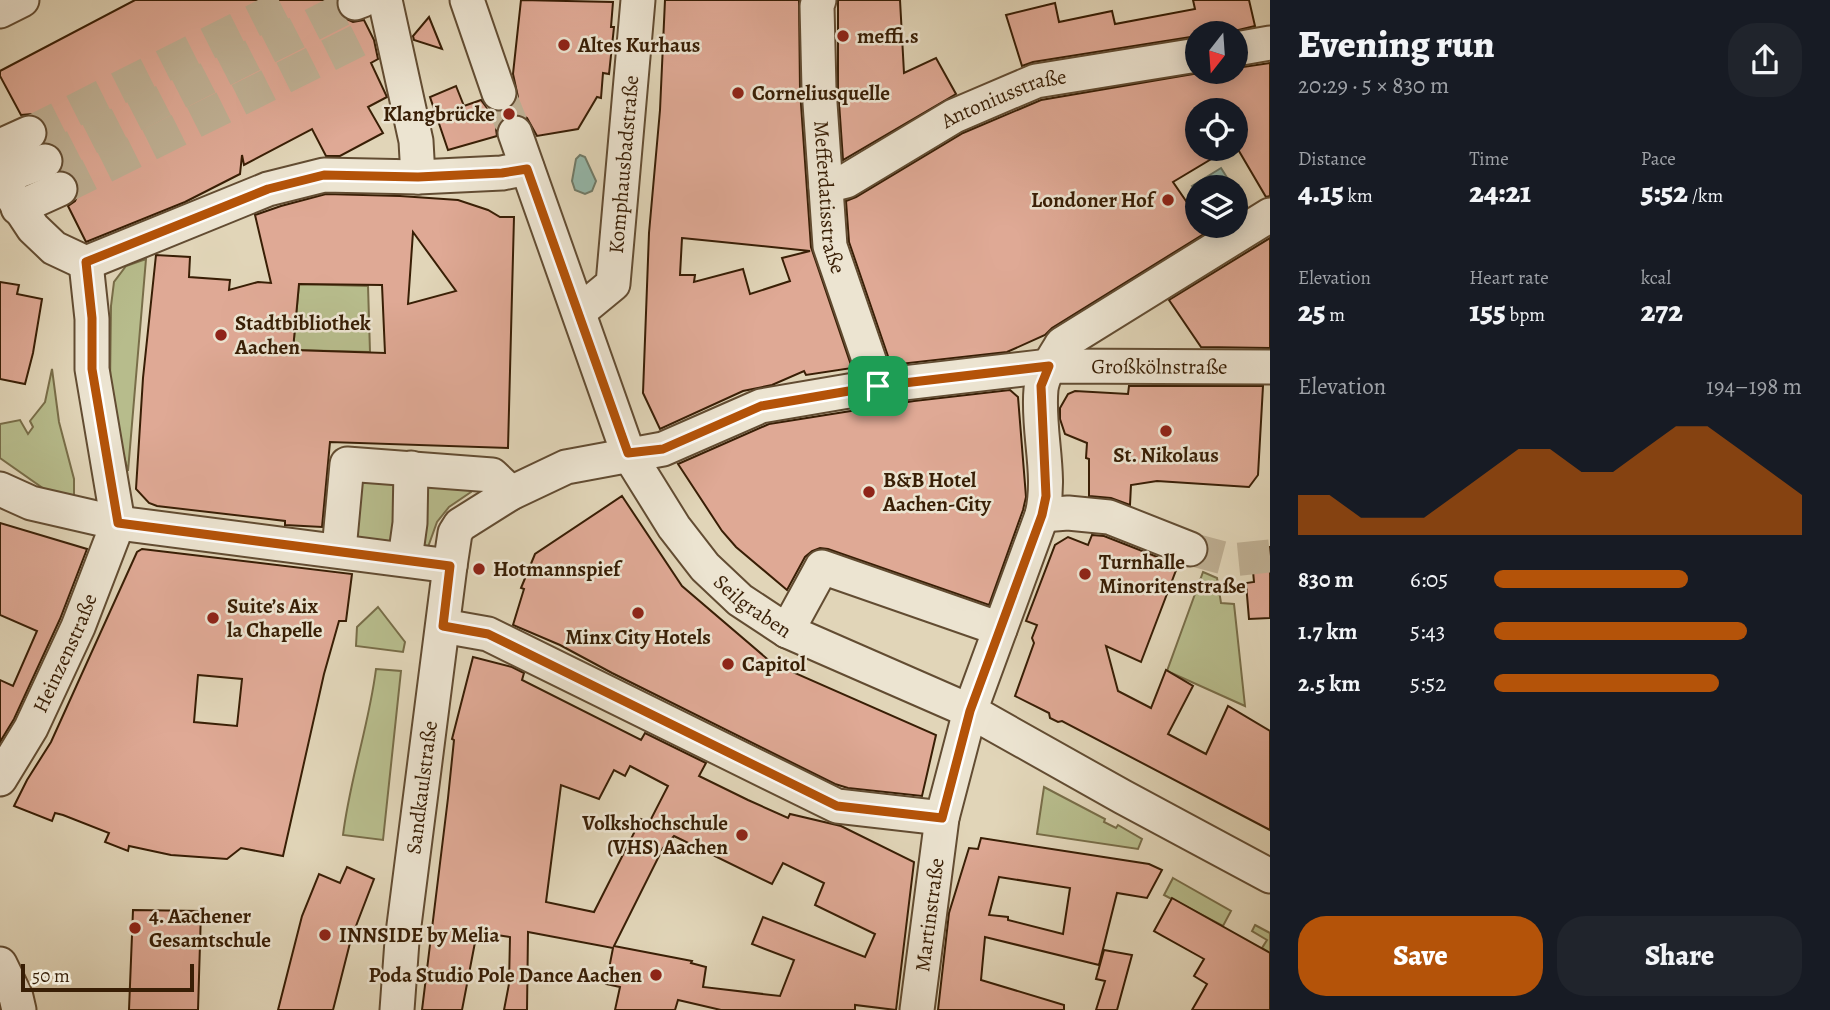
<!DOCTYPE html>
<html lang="en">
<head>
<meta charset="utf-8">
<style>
  :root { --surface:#171b24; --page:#20242c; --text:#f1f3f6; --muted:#9ea1a6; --accent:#b45309 }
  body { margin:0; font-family:Alegreya,serif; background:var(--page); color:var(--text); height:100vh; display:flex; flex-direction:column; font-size:26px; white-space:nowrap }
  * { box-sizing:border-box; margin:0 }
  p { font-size:23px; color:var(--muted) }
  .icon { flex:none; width:38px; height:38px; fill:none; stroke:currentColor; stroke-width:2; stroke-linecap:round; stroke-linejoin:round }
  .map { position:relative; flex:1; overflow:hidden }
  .sheet { display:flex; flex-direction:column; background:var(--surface); width:560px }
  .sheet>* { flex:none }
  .needle { width:46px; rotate:197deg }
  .buttons { position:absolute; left:1185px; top:21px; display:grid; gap:14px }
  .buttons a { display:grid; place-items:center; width:63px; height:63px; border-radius:50%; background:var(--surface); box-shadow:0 4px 18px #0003; font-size:35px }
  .scale { position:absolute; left:21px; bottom:18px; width:173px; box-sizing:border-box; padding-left:7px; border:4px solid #381e05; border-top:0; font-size:19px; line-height:24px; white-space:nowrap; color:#381e05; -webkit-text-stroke:5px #ece4d1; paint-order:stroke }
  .pin { position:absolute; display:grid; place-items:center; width:60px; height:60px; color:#fff; margin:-30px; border-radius:14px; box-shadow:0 4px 10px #0006 }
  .round { display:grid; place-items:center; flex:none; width:74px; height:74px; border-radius:28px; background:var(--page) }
  .head { display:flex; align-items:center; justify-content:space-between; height:119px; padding:0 28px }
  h1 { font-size:38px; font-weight:800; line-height:52px }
  .figures { display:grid; grid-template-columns:repeat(3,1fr); gap:10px; height:119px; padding:7px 28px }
  .figures div { display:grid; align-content:center }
  .figures b { font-size:30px; font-weight:800 }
  .figures small { font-size:19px; font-weight:400 }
  .figures p { font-size:19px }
  .chart { height:196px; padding:14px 28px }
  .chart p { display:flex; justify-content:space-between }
  .chart svg { width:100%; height:126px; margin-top:7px; fill:var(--accent); opacity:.7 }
  .button { display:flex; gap:14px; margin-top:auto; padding:14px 28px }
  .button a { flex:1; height:80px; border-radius:28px; background:var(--accent); color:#fff; font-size:28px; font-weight:800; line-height:80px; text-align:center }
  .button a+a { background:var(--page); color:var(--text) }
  ul { padding:0 28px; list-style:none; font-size:23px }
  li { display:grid; grid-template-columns:112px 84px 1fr; align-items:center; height:52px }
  li i { height:18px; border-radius:9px; background:var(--accent) }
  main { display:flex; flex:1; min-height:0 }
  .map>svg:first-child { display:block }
  .green { fill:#b7bc8c; stroke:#786d48; stroke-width:2 }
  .water { fill:#95b9ac; stroke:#707b69; stroke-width:2 }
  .building { fill:#dfa995; stroke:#381e05; stroke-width:2; fill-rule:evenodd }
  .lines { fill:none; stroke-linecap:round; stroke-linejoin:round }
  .minor-tunnel { stroke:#bfb094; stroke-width:33; stroke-dasharray:33 17; stroke-linecap:butt }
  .minor-casing { stroke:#624c32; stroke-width:37 }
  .minor { stroke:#ece4d1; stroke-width:33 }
  .route-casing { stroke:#fff; stroke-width:14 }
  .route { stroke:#b45309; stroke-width:9 }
  .poi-dot { fill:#8f2418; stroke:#ece4d1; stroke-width:2.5 }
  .labels { text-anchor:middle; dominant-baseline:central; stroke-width:5; stroke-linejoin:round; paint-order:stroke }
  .poi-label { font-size:21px; font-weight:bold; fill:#381e05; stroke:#ece4d1; text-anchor:start }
  .street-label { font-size:21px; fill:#381e05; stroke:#ece4d1 }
</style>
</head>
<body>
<main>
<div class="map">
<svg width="1270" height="1010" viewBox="0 0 1270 1010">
  <rect width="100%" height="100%" fill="#e1d5b8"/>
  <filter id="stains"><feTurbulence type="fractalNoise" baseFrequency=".00286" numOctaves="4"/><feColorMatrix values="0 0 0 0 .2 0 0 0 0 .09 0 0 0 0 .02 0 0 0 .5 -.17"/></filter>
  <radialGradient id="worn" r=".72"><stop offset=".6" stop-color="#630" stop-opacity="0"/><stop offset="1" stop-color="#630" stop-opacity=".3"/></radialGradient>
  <g class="green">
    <polygon points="146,259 128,471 115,425 110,385 111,306 114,282 126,266"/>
    <polygon points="299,284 368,286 370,352 293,350"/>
    <polygon points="52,369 59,422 74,479 74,495 65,500 57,498 0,458 0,424 20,420 28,434 33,427 30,421 45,402"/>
    <polygon points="355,474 471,482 471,492 449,507 437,522 428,547 349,543"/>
    <polygon points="1203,572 1217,578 1221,603 1234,604 1245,706 1167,671"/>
    <polygon points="378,607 405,642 403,652 356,646 357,627"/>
    <path d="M376,669L401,671L383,840L343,835C350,778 369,725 376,669Z"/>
    <polygon points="1044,787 1105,819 1104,822 1116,828 1118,825 1142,839 1138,849 1037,834"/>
    <polygon points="1173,878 1231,911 1223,926 1164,895"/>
    <polygon points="1255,925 1270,933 1270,953 1262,948 1267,940 1252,931"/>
  </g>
  <g class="water">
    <polygon points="580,155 585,157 596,181 592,191 585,194 575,190 572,181 576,159"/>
    <polygon points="1221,168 1233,187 1197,187 1197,193 1192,186"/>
  </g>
  <g class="building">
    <polygon points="135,0 336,0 337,9 342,17 353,22 364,20 374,40 378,59 371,63 387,97 368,107 383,133 340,156 326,156 312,129 244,165 242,155 240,174 185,202 86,242 68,206 75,201 79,192 77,180 71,173 61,170 64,163 63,154 57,146 46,142 48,134 47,126 41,118 32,114 21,115 0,76 0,71"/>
    <polygon points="521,0 613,2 611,27 614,27 609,74 603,73 601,98 597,97 578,129 537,136 527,118 519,114 509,115 500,121 496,129 497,136 448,150 430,97 456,86 464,106 481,100 487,108 496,112 506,111 513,106 518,97 513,74"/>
    <path d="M665,0H799L800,90L811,247L852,368L806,375L804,371L772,385L743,391L660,429L643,393L649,233L660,110ZM682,238L712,241L810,251L782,258L790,281L750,294L743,269L694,282L695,275H680Z"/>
    <polygon points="838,0 900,0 904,73 936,58 956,94 843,160 838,88"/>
    <polygon points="1193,0 1249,0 1255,26 1226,33 1197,33 1197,36 1033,62 1022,66 1006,15 1055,3 1059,22 1112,11 1115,24 1195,9"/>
    <polygon points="429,17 442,49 414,40 413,36"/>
    <polygon points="1270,63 1270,196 1266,197 1236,146 1236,110 1197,110 1197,149 1228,149 1173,182 1197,217 1197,226 1203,226 1207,232 1052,328 1045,335 1007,352 891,365 849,242 846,201 856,197 963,133 1041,100 1205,72 1236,72 1236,68"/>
    <path d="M326,194L400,196L458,200L488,210L500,217H514L508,448L330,442L322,527L285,525V521L157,506L149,503L136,489L143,378L156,255L190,257L189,277L230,280L229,290L258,282L271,283L255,215L281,206ZM413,232L456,291L408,304ZM299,284L382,285L385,353L293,350Z"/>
    <polygon points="1270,238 1270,348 1201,347 1169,300"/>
    <polygon points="0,282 19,285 17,294 42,299 33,353 25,384 0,379"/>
    <polygon points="1129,386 1263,386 1258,475 1249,487 1157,481 1131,485 1130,505 1111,498 1089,496 1089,459 1086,458 1087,443 1065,434 1060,419 1060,408 1068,394 1075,391 1128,394"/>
    <polygon points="1010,390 1018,397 1026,497 1023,510 989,605 828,549 820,548 812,551 805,557 787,590 736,547 722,531 678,464 769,424 914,401"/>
    <polygon points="622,496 682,586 772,663 936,735 922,796 848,788 835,784 612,673 560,645 513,625 524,589 521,588 535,554"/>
    <polygon points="0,523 87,549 60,619 14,719 0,742 0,680 13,686 37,631 0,615"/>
    <polygon points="1092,535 1104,536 1178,565 1141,662 1106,646 1118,691 1151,708 1166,670 1193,686 1168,734 1206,754 1228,706 1270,731 1270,830 1062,721 1058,722 1050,718 1049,713 1015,696 1034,643 1032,638 1037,625 1026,621 1055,545 1068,537 1088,545"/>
    <polygon points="1270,547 1270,618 1249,619 1246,583 1254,582 1251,549"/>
    <path d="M142,549L352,574L346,621H339L324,674L283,856L241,848L227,859L171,855L129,846L128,851L105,842L109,833L63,815L55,813L52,821L14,806L27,780L51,742L137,552ZM198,675L242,679L237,726L194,722Z"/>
    <path d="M473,657L512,667L524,673L522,680L641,740L645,733L706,763L699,776L748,800L788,818L790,814L841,826L914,862L896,1010L855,1005V1010H721L678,1000L675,1010H615L620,987L606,984L613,948L528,932L527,1010H504L509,984L510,937L477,932L462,1010H422L448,798L454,740L452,739ZM630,766L668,786L649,823L641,819L594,912L546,902L561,785L599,799L614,770L625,776ZM674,836L772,884L783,863L824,883L815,905L875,934L865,957L763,917L752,944L794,960L780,996L703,987L706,967L691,963L692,961L614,946L663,848Z"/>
    <path d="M981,838L1149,864L1162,870L1147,898L1117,893L1099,965L985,937L981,980L1064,1005V1010H938L949,913L969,848L978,849ZM999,877L1070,888L1063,934L1008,920V917L989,915Z"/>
    <polygon points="347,867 374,879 351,939 333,1010 278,1010 302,916 319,874 340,883"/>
    <polygon points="1172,898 1270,953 1270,1010 1192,1010 1207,984 1194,976 1204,959 1154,931"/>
    <polygon points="133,910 201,911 198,1010 129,1010"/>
    <polygon points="1104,950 1132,955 1117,1010 1096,1010 1105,981 1096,979"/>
  </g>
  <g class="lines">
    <g class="minor-tunnel">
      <polyline points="499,93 515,133"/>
      <polyline points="29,133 295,0"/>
      <polyline points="45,161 355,3"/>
      <polyline points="60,189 371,34"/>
      <polyline points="1190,549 1231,560 1270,556"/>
    </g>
    <defs>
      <g id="minor">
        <polyline points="385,0 416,141 418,177"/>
        <polyline points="467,0 499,93"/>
        <path id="s1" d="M819,0L817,6L819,89L830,246L878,386"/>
        <polyline points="355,3 363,0"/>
        <polyline points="0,11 22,0"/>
        <polyline points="1236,49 1270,43"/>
        <path id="s2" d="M515,133L628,453L674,527L705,567L740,600L787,631L970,711L1123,797L1270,876"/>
        <polyline points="0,146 29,133"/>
        <polyline points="0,178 33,228 54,248 86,263"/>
        <polyline points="0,178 45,161"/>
        <path id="s3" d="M826,186L846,181L954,116L1036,81L1197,55"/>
        <polyline points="18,208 60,189"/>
        <polyline points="86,263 268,189 324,175 418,177 502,173 527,168"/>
        <path id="s4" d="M579,312L613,284L638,0"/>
        <polyline points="0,489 31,503 118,523 450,566"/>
        <polyline points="1042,515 1068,513 1109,517 1190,549"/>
        <polyline points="339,550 347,464 492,475 511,493"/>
        <polyline points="405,559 410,523 411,468"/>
        <polyline points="443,626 488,634 837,806 942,818"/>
        <polyline points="787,631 822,567 1000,629"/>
        <path id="s5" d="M0,779L31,728L78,627L118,523L92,369V319L86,263"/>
        <polyline points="0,964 16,997 19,1010"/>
        <path id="s6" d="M397,1010L402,941L450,566L455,533L460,525L511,493L566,467L663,449L761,406L878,386L1049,366L1270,367"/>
        <path id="s7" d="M917,1010L942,818L970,711L1042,515C1052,474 1037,431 1041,389C1043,373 1054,357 1062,344L1270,215"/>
      </g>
    </defs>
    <use href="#minor" class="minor-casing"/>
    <use href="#minor" class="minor"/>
  </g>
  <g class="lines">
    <defs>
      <polygon id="route" points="527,169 628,453 663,449 761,406 878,386 1049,366 1041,386 1046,496 1042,515 970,711 942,818 837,806 488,634 443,626 450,566 118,523 92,369 92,318 86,262 268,189 324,175 418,177 502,173"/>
    </defs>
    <use href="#route" class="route-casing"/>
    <use href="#route" class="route"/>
  </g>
  <g class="poi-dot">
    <circle cx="843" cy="36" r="7"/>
    <circle cx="564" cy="45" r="7"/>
    <circle cx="738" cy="93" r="7"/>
    <circle cx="509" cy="114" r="7"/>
    <circle cx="1168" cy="200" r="7"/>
    <circle cx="221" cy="335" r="7"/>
    <circle cx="1166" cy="431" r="7"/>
    <circle cx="869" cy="492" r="7"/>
    <circle cx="479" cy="569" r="7"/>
    <circle cx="1085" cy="574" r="7"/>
    <circle cx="638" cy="613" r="7"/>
    <circle cx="213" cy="618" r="7"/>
    <circle cx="728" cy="664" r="7"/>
    <circle cx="742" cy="835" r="7"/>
    <circle cx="135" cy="928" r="7"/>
    <circle cx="325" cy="935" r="7"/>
    <circle cx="656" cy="975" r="7"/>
  </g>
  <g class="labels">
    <g class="poi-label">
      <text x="857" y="36">meffi.s</text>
      <text x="578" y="45">Altes Kurhaus</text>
      <text x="752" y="93">Corneliusquelle</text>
      <text x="495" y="114" text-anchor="end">Klangbrücke</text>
      <text x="1154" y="200" text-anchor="end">Londoner Hof</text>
      <text x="235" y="323">Stadtbibliothek<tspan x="235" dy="24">Aachen</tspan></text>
      <text x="1166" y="455" text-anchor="middle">St. Nikolaus</text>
      <text x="883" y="480">B&amp;B Hotel<tspan x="883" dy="24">Aachen-City</tspan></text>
      <text x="1099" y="562">Turnhalle<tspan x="1099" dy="24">Minoritenstraße</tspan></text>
      <text x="493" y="569">Hotmannspief</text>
      <text x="227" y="606">Suite’s Aix<tspan x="227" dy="24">la Chapelle</tspan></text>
      <text x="638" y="637" text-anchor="middle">Minx City Hotels</text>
      <text x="742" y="664">Capitol</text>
      <text x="728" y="823" text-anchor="end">Volkshochschule<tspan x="728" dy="24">(VHS) Aachen</tspan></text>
      <text x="149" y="916">4. Aachener<tspan x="149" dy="24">Gesamtschule</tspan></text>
      <text x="339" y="935">INNSIDE by Melia</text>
      <text x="642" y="975" text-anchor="end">Poda Studio Pole Dance Aachen</text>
    </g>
    <g class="street-label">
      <text stroke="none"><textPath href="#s3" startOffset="200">Antoniusstraße</textPath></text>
      <text stroke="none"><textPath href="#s4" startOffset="164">Komphausbadstraße</textPath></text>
      <text stroke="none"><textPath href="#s1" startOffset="198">Mefferdatisstraße</textPath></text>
      <text stroke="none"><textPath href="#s6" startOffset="1218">Großkölnstraße</textPath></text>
      <text stroke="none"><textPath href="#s2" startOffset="539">Seilgraben</textPath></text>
      <text stroke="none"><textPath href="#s5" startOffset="142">Heinzenstraße</textPath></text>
      <text stroke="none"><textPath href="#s6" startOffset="224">Sandkaulstraße</textPath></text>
      <text stroke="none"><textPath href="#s7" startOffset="96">Martinstraße</textPath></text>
    </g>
  </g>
  <rect width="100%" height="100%" filter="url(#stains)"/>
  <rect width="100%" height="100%" fill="url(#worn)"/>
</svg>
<div class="buttons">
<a><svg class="needle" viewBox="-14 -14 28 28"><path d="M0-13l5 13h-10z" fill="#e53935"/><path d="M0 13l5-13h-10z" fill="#9ea1a6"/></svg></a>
<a><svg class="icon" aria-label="locate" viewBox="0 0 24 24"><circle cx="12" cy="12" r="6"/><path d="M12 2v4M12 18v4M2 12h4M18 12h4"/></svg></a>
<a><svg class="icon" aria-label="layers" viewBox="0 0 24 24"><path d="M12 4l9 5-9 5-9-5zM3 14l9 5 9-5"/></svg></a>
</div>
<div class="scale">50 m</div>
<div class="pin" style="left:878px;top:386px;background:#1e9e55"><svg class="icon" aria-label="arrive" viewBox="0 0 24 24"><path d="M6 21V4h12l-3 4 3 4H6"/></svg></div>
</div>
<section class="sheet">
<div class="head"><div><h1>Evening run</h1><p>20:29 · 5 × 830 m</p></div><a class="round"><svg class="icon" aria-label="share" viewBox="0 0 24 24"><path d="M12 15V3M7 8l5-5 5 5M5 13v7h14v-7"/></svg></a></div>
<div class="figures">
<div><p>Distance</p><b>4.15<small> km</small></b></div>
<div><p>Time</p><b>24:21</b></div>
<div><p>Pace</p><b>5:52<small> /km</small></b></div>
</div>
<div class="figures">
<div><p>Elevation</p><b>25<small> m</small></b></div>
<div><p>Heart rate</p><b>155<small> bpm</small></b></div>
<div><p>kcal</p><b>272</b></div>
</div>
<div class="chart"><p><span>Elevation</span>194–198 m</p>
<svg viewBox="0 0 160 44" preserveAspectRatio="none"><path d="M0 44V30L10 30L20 38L30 38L40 38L50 30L60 22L70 14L80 14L90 22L100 22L110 14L120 6L130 6L140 14L150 22L160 30V44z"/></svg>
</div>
<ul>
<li><b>830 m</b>6:05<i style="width:63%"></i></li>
<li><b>1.7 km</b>5:43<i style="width:82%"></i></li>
<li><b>2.5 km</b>5:52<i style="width:73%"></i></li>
</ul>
<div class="button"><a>Save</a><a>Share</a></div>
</section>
</main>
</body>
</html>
